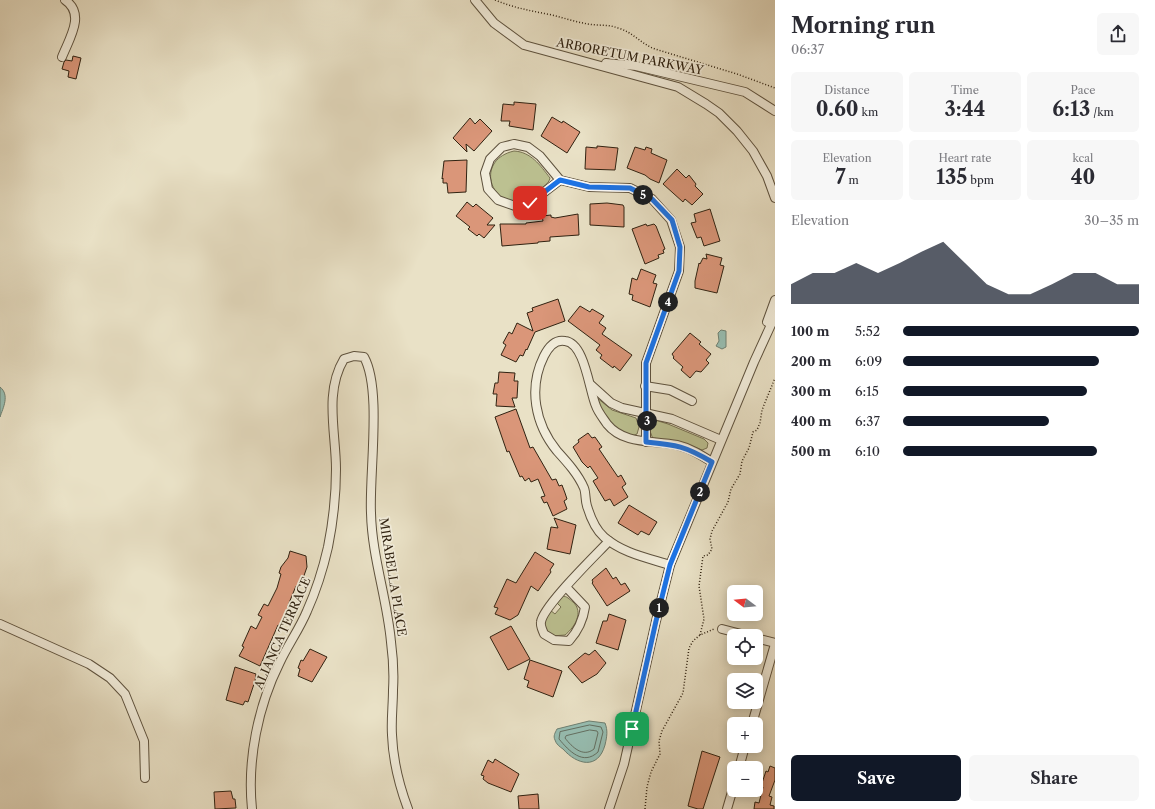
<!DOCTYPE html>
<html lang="en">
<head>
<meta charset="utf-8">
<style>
  :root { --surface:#fff; --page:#f7f7f7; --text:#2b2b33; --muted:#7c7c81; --accent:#111827 }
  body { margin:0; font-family:"Libre Caslon Text",serif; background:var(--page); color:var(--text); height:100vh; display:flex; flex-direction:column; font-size:15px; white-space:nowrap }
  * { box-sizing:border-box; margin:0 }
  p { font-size:13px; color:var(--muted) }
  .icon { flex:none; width:22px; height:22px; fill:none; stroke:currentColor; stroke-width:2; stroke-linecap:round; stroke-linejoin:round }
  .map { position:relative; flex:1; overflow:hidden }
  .drawer { display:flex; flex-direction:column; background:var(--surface); width:380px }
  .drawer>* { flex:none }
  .needle { width:26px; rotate:286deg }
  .buttons { position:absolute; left:727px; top:585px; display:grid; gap:8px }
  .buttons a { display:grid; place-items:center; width:36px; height:36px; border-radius:6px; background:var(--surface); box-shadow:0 2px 10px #0003; font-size:20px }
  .pin { position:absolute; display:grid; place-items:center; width:34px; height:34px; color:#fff; margin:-17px; border-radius:8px; box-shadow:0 2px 6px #0006 }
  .km { position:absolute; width:20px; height:20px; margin:-10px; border-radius:50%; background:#222; color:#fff; font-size:11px; line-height:20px; text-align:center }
  .round { display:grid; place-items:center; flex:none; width:42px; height:42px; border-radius:6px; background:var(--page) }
  .head { display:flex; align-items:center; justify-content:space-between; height:68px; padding:0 16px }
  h1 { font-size:22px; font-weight:700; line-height:30px }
  .metrics { display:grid; grid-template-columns:repeat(3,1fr); gap:6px; height:68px; padding:4px 16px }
  .metrics div { display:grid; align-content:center; border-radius:6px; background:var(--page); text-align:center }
  .metrics b { font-size:20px; font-weight:700 }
  .metrics small { font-size:11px; font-weight:400 }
  .metrics p { font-size:11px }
  .chart { height:112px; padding:8px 16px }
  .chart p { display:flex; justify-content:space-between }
  .chart svg { width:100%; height:72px; margin-top:4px; fill:var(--accent); opacity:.7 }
  .action { display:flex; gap:8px; margin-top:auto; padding:8px 16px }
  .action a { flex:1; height:46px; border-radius:6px; background:var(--accent); color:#fff; font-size:16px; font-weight:700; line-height:46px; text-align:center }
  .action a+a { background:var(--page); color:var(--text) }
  ul { padding:0 16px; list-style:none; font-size:13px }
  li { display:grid; grid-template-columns:64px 48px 1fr; align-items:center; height:30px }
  li i { height:10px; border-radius:5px; background:var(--accent) }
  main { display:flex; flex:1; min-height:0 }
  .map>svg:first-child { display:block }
  .green { fill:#bcc191; stroke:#767251 }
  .water { fill:#97beb2; stroke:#6e8072 }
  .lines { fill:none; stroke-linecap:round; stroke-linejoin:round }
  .shore { stroke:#647062; stroke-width:1 }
  .building { fill:#da9679; stroke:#302211 }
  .minor-casing { stroke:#5e523e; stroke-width:10 }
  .path { stroke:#302211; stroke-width:1.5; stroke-dasharray:1 2; stroke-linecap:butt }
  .minor { stroke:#f1ecda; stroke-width:8 }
  .route-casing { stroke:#fff; stroke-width:8 }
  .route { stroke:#1a73e8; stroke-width:5 }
  .labels { text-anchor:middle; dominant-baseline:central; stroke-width:3.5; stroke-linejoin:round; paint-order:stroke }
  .street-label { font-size:12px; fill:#302211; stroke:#f1ecda }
</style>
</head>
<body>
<main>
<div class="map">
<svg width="775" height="809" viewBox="0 0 775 809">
  <rect width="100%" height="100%" fill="#e9e1c6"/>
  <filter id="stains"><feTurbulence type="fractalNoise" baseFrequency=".005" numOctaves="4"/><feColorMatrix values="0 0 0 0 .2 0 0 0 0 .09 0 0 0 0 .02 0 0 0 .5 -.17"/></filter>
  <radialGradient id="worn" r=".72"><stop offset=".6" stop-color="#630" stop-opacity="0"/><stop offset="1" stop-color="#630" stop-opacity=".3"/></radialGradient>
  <g class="green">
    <path d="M514,151C531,152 540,165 550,178C549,184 542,187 538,191C499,226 467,162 514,151Z"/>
    <path d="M596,397L612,410L636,418L639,427L637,434C626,440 609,424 604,415C601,409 599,403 596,397Z"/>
    <polygon points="655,420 668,424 704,439 708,443 707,448 702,450 691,446 653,439 650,431 650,425"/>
    <path d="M562,596C567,596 569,599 573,602C584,612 575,627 565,635L551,636L544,628L546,615L550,610L555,614L561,607L556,602Z"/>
  </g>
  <g class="water">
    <polygon points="721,330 726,331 726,347 722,349 716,346 719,341 718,333"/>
    <path d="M0,387C10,395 3,408 0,417Z"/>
    <path d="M589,721L605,723C608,731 607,736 605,745C598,770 577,765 563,749C560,747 556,744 555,740C553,736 555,733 557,729Z"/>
  </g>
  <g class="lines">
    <g class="shore">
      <path d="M590,725L601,727L603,732L598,752C583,766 569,751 559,739L560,732Z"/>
      <path d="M590,730L597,731L598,733L594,749C583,758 572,747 565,738L566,736Z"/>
    </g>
  </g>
  <g class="building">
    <polygon points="73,56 81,58 76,79 68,77 69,71 62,69 64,62 66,60 72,61"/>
    <polygon points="514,102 536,104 533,130 509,126 510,121 501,121 503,104 514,105"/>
    <polygon points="552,117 562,123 563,121 580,132 567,153 541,136"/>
    <polygon points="470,118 475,124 480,119 492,131 474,151 466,144 467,152 453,138"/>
    <polygon points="597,146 618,148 615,170 585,169 586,147 597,148"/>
    <polygon points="635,147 645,150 646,147 652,149 651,153 667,160 659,183 650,179 645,175 627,168"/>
    <polygon points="467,160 466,192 448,193 447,183 443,183 443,178 442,179 444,161"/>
    <polygon points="677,169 686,178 689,175 696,184 695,186 703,194 692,205 685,199 683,202 663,184"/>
    <polygon points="467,202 473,207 476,204 493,218 487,225 495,225 484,238 479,234 477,236 468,229 470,227 456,216"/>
    <polygon points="607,203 623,205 624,207 624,227 590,225 590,204"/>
    <polygon points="710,209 720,241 704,246 701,237 697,238 691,223 696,222 694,214"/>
    <polygon points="578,214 579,235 550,237 550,241 538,242 538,243 502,246 500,224 526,224 526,223 543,221 542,216 551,215 551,217 555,218"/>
    <polygon points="646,224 647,226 654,224 656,226 665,249 663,250 664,253 658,255 659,258 645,264 632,229"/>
    <polygon points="706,254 722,258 720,265 724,266 717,293 695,288 695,281 699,263 700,264 703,258 707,259"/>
    <polygon points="641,269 656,275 653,283 657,284 650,307 632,300 633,295 629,294 632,278 637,280"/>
    <polygon points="558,299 565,321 535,332 527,350 526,349 523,356 520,355 516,362 501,355 506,345 503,343 509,332 512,334 517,323 533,331 527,313 533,311 532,308"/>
    <polygon points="580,306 590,312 592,309 604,316 599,323 606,328 602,334 632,355 620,371 614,366 613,368 600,358 602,355 596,350 600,345 568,321"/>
    <polygon points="690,333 701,342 699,344 711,354 706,360 709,363 701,372 696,371 690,378 681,370 683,367 673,358 674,357 672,354"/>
    <polygon points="499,372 515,373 514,381 518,381 517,398 512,398 515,407 496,406 497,394 493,394 495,383 498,383"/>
    <polygon points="516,409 530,448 533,447 552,480 556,479 559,486 562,485 565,493 567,499 564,501 567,509 553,516 547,502 544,503 541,497 545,496 538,479 531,482 529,478 525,481 522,476 520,477 509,451 507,452 495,417"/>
    <polygon points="588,433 592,438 595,437 602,447 599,449 618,477 621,475 626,484 622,487 628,497 614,506 610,499 605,501 593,481 598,478 590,466 588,468 582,462 573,447 579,442 578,440"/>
    <polygon points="629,505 657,522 649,535 641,531 638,535 618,523"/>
    <polygon points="554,518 576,525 570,554 547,549 551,527 558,528"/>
    <polygon points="290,551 306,556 307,567 300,587 296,586 289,603 288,606 291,608 283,624 281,623 280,626 278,625 260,666 239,656 244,647 242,646 251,626 256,629 262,617 258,615 264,604 268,606 277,588 281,574 279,573 281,567 288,558"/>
    <polygon points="535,552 554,564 550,570 551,572 538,591 531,586 518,615 510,620 495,614 498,608 494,607 507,579 516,583"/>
    <polygon points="606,568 613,579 616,577 621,585 625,583 630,591 607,606 592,583 593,582 592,580"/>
    <polygon points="609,614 626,620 618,650 596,643 603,621 607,621"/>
    <polygon points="511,626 530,659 508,670 490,637"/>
    <polygon points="310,649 327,657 312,682 298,676 300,669 298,668 301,660 303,661"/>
    <polygon points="595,650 606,663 597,674 582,683 568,667 585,653 589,655"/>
    <polygon points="530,660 562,671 553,697 527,687 529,681 524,679"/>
    <polygon points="235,667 256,674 255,681 248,702 245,701 243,705 226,700"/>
    <polygon points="702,751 720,757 703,809 698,809 688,806"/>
    <polygon points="495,759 519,774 511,792 488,783 483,779 484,776 481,775 488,760 493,763"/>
    <polygon points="770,766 775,768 775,780 769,796 772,797 770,805 774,806 774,809 754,809 755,802 759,803 763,787 761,786 766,771 768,772"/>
    <polygon points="231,791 233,799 235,799 236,808 215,809 214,792"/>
    <polygon points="538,794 539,809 519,809 518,796"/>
  </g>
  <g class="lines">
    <defs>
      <g id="minor">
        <polyline points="475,0 494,23 524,45 678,87 706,104 719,113 737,131 753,151 767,176 775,198"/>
        <path d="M62,57C69,39 86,14 65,0"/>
        <polyline points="606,63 636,66 745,92 775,111"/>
        <polyline points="560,180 530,203 515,206 498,200 488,189 485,173 490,159 502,147 514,144 528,147 540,156 560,180 589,187 630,188 652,199 671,220 680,247 679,271 646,363 646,442"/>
        <polyline points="767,322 775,300"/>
        <polyline points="591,385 611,403 622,408 672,419 721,440"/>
        <polyline points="645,386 670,390 692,401"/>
        <path d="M670,565C648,558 622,553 604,537C596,530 590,516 587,506C585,500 586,493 584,488C578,474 567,462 557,451C535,424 528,388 544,356C548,348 555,339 565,341C585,343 589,390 596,406C598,412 603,418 607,424C624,445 653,440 677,445C690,448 701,455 712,462"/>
        <path d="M566,587L585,607C583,621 578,631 569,641L554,640L544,634C543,631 540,626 541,622C543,606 596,555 609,541"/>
        <polyline points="0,624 89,664 110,678 125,694 144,741 145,778"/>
        <polyline points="722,629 749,636"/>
        <polyline points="756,638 775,643"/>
        <polyline points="752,724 775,644"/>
        <polyline points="739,768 745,746"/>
        <path d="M252,809C247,760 258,706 280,662C288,645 300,628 307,611C316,591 323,569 328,547C333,522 336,495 336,469C336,433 324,392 344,359L354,356L364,357C382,389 369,474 371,513C372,557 387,598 391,642C393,657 394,674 393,690C393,705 391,720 392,735C393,761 399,785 408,809"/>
        <polyline points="609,809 624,764 656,621 670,565 754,362 775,316"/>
        <polyline points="727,809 734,785"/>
      </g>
    </defs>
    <use href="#minor" class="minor-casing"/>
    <g class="path">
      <path d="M495,0C514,8 532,11 552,15C564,18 576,22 588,24C598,26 608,24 618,28C633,32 641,44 655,49L737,74L775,88"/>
      <polyline points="700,635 704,619 699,586 703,556 708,555 712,549 710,539 712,531 728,502 731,489 740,474 742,461 749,448 753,432 757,430 760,423 762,410 775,378"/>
      <polyline points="645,809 647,787 651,772 660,754 659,741 662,731 683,693 689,648 693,641 700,635 714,629"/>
    </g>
    <use href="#minor" class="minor"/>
  </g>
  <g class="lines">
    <defs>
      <path id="route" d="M530,203L560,180L589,187L630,188L652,199L672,220L680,247L679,271L646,363V442C677,445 685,446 712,462L670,565L656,621L632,729"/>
    </defs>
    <use href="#route" class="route-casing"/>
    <use href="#route" class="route"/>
  </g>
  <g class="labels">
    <g class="street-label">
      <text transform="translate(630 56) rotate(11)">ARBORETUM PARKWAY</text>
      <text transform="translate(393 577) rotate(81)">MIRABELLA PLACE</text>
      <text transform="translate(282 633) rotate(-66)">ALIANCA TERRACE</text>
    </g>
  </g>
  <rect width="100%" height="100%" filter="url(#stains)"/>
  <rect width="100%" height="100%" fill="url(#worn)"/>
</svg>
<div class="buttons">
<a><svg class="needle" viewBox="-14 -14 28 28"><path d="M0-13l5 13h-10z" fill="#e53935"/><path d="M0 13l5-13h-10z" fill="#7c7c81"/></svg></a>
<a><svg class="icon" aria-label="locate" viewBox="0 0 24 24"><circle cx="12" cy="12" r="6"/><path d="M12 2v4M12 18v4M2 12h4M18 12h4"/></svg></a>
<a><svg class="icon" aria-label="layers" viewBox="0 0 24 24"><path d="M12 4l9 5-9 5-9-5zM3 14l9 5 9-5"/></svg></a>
<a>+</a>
<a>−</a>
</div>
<div class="pin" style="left:632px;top:729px;background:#1e9e55"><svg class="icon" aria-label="arrive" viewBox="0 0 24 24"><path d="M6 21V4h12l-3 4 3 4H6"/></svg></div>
<div class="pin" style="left:530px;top:203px;background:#d93025"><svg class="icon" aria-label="check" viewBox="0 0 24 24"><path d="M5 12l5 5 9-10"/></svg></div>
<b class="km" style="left:659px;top:608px">1</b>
<b class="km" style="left:700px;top:492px">2</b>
<b class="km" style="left:647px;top:421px">3</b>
<b class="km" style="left:668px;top:302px">4</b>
<b class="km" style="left:643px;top:195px">5</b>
</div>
<section class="drawer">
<div class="head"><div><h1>Morning run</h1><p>06:37</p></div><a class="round"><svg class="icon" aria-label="share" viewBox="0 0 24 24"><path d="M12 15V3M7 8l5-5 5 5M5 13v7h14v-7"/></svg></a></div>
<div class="metrics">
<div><p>Distance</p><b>0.60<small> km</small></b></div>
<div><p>Time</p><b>3:44</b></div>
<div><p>Pace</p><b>6:13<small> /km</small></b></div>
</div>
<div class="metrics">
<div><p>Elevation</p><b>7<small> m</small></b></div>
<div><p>Heart rate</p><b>135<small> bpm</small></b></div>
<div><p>kcal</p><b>40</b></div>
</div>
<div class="chart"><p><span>Elevation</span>30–35 m</p>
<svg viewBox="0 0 160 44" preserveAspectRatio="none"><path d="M0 44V32L10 25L20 25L30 19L40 25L50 19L60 12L70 6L80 19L90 32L100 38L110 38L120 32L130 25L140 25L150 32L160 32V44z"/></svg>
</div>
<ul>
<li><b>100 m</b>5:52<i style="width:100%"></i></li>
<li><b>200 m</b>6:09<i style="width:83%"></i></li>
<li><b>300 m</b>6:15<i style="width:78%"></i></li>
<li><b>400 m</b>6:37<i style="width:62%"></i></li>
<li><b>500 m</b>6:10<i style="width:82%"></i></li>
</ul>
<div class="action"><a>Save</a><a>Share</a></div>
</section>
</main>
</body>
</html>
